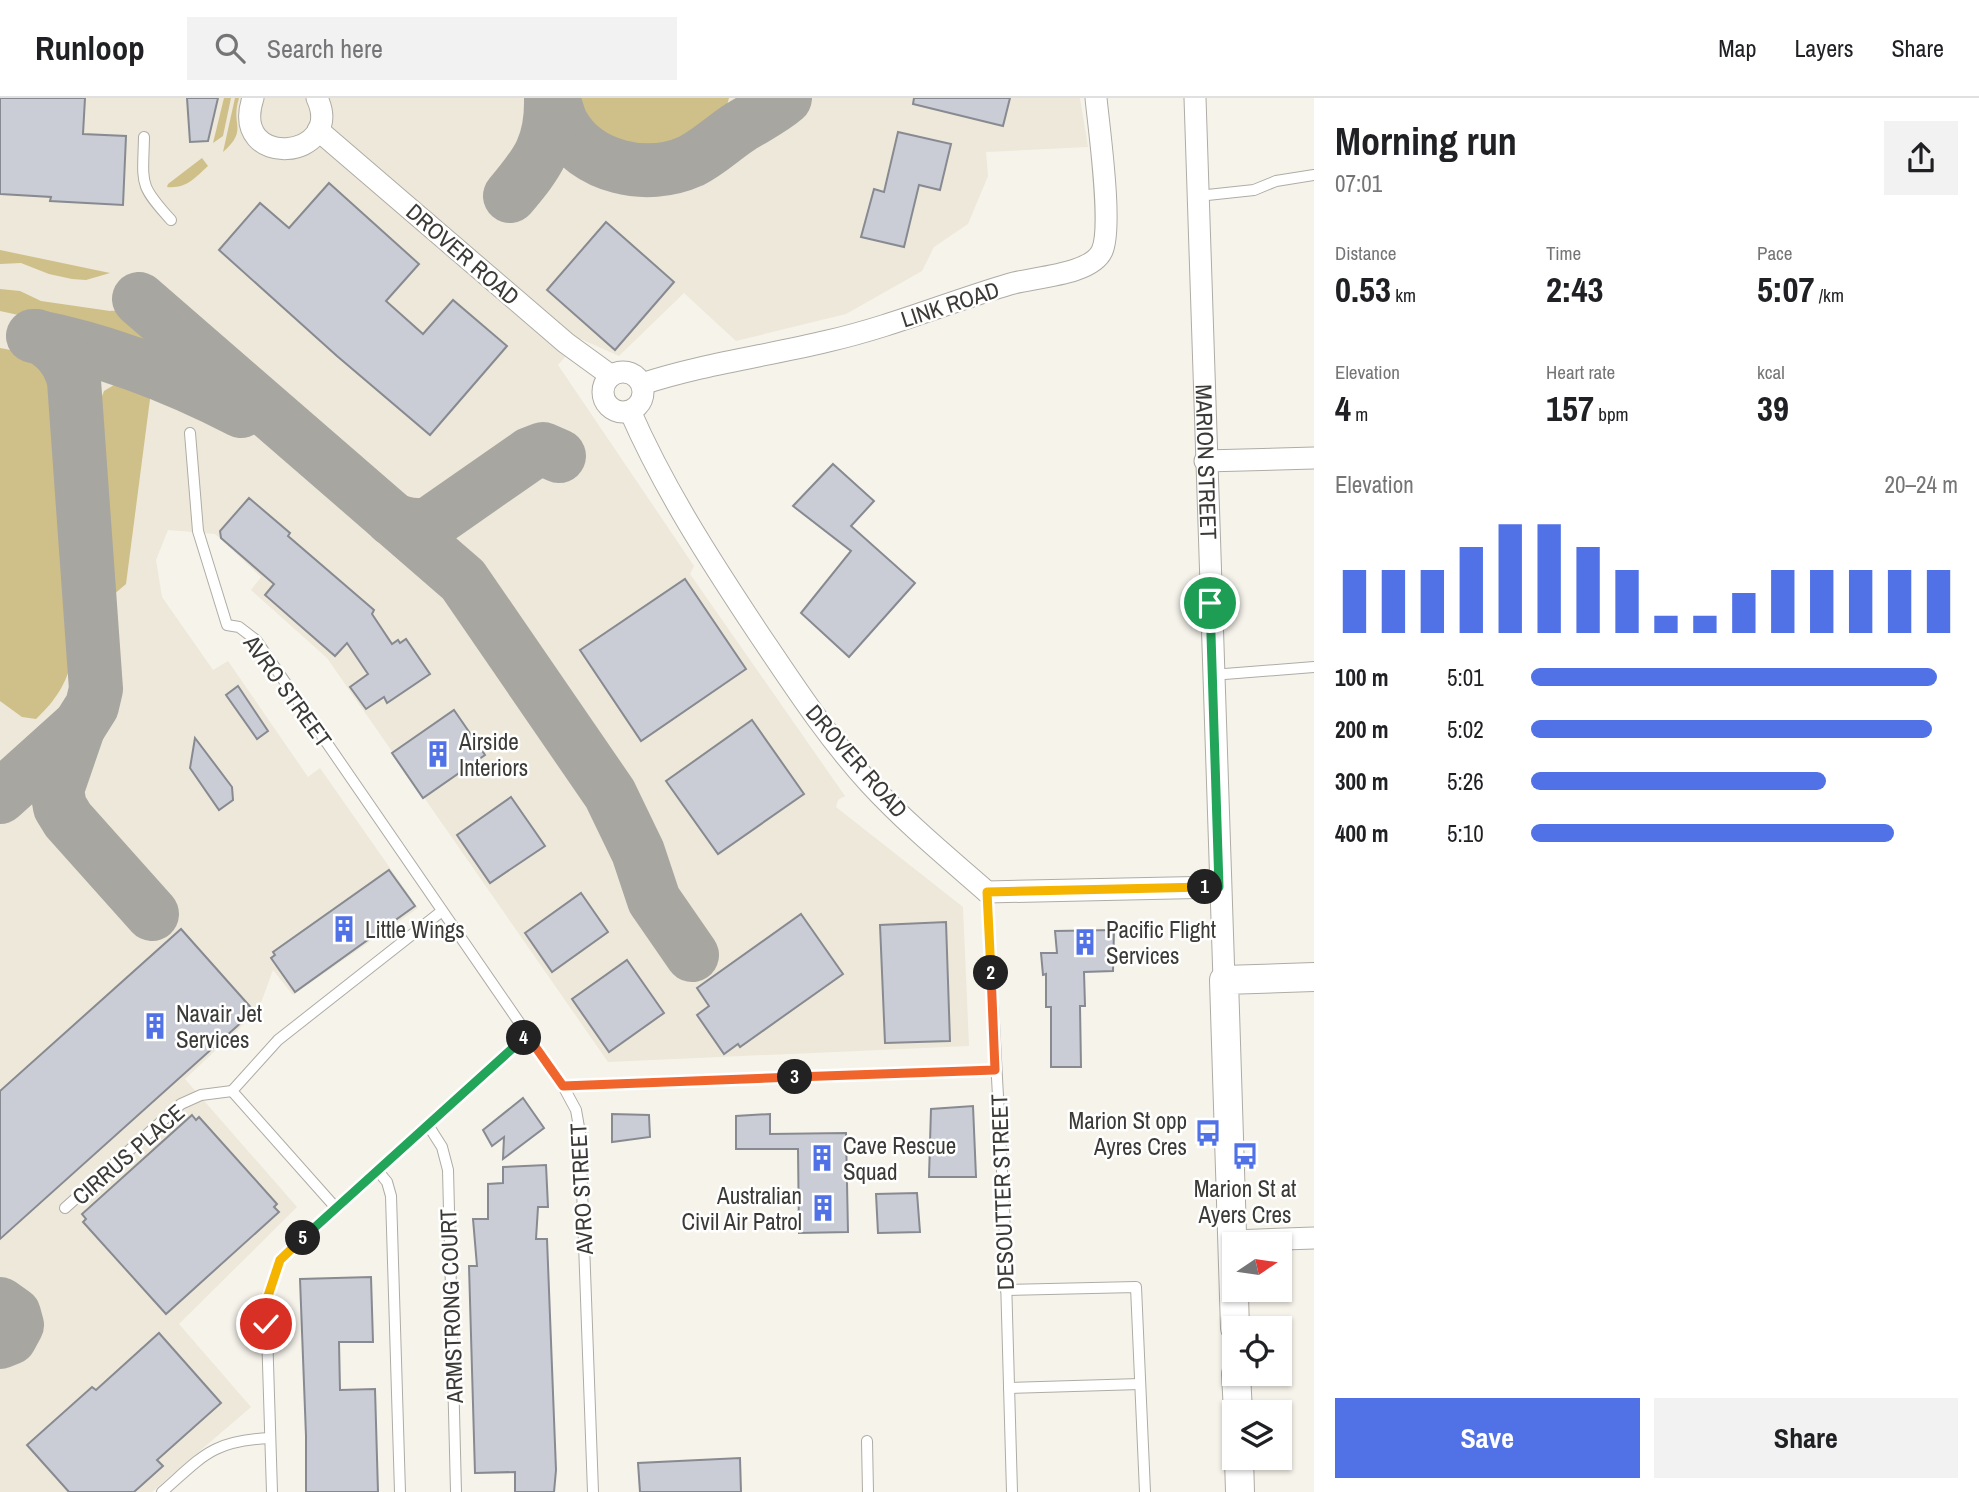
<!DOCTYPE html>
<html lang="en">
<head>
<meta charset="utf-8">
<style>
  :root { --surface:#fff; --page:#f2f2f2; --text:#202124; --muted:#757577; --line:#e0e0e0; --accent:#5172e7 }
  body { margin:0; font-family:"Archivo Narrow",sans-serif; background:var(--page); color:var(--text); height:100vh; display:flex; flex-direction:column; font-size:26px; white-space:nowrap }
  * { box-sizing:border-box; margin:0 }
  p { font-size:23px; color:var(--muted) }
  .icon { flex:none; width:38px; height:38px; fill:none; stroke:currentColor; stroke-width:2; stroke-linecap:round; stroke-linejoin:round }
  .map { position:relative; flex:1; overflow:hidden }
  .sheet { display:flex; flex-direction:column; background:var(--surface); width:665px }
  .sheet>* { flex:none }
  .needle { width:46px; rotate:77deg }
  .tools { position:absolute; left:1222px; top:1134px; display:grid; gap:14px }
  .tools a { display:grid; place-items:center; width:70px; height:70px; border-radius:0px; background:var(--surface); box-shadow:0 2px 5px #0004; font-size:35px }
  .pin { position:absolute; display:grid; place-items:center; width:60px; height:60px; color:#fff; margin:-30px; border:4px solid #fff; border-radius:50%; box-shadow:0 2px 7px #0007 }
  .km { position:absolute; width:35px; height:35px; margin:-18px; border-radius:50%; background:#222; color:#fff; font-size:19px; line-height:35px; text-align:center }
  .round { display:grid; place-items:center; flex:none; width:74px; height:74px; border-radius:0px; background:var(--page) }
  .overview { display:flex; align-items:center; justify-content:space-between; height:119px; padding:0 21px }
  h1 { font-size:38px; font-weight:800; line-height:52px }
  .figures { display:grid; grid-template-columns:repeat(3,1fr); gap:10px; height:119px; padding:7px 21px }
  .figures div { display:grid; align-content:center }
  .figures b { font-size:35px; font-weight:800 }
  .figures small { font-size:19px; font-weight:400 }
  .figures p { font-size:19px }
  .chart { height:196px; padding:14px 21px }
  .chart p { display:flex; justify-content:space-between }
  .chart svg { width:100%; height:126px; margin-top:7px; stroke:var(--accent); stroke-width:6 }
  .cta { display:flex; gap:14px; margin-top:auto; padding:14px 21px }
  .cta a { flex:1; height:80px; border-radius:0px; background:var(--accent); color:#fff; font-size:28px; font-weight:800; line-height:80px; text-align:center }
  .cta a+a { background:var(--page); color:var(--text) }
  ul { padding:0 21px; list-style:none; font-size:23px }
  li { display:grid; grid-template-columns:112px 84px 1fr; align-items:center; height:52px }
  li i { height:18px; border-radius:9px; background:var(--accent) }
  header { display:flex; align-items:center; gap:42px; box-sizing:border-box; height:98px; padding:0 35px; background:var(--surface); border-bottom:2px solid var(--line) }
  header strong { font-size:33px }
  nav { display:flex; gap:38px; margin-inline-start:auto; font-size:24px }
  .search { width:490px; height:63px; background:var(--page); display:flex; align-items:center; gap:18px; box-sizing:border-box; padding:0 24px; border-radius:0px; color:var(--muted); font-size:26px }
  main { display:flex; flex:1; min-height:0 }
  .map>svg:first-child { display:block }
  .built { fill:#ede8d9 }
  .green { fill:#cfbf88 }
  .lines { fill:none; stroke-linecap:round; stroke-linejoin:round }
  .taxiway { stroke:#a8a6a0; stroke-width:54 }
  .building { fill:#cacdd5; stroke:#878a91; stroke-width:2 }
  .service-casing { stroke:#aeaca4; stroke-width:12 }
  .minor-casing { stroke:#aeaca4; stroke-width:23 }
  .secondary-casing { stroke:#aeaca4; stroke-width:30 }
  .service { stroke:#fff; stroke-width:10 }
  .minor { stroke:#fff; stroke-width:21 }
  .secondary { stroke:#fff; stroke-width:28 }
  .split-1-casing { stroke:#fff; stroke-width:14 }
  .split-2-casing { stroke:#fff; stroke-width:14 }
  .split-3-casing { stroke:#fff; stroke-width:14 }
  .split-4-casing { stroke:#fff; stroke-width:14 }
  .split-5-casing { stroke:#fff; stroke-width:14 }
  .split-6-casing { stroke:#fff; stroke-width:14 }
  .split-1 { stroke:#22a559; stroke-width:9 }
  .split-2 { stroke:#f5b400; stroke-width:9 }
  .split-3 { stroke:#f0652b; stroke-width:9 }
  .split-4 { stroke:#f0652b; stroke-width:9 }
  .split-5 { stroke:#22a559; stroke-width:9 }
  .split-6 { stroke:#f5b400; stroke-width:9 }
  .labels { text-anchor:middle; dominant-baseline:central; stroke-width:5; stroke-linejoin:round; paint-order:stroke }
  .street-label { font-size:23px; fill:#3b3a36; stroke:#fff }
  .poi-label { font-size:23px; fill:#3b3a36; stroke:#fff; text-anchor:start }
</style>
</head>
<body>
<header>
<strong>Runloop</strong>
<div class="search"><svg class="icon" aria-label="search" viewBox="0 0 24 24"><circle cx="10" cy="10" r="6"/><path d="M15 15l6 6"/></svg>Search here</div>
<nav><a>Map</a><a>Layers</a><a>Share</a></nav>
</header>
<main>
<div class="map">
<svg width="1314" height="1394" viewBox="0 0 1314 1394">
  <rect width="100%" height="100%" fill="#f6f3eb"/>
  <polygon class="built" points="0,0 1080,0 1088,49 986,54 988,78 968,126 934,149 922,173 846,216 736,243 684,195 619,258 581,241 558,267 694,468 690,476 845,698 838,702 836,709 963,809 969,948 608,964 327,560 251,492 261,479 215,436 168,432 156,462 162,499 213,572 228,563 308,679 320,670 418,810 293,897 273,872 258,913 185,981 297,1109 179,1226 251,1309 152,1394 0,1394"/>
  <g class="green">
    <polygon points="224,0 231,0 223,38 213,45"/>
    <path d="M235,0H239C230,28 249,31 223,54Z"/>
    <path d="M567,0H729C720,38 688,58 650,61C639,62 624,62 613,57C589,47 577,23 567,0Z"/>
    <path d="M202,60L208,68C195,80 186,91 167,89L168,86Z"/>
    <polygon points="0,152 110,175 86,182 72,181 49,176 21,165 0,166"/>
    <path d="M0,191L20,193L41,203L110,213C128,211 145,231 158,242L157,244L138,247L78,230L0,213Z"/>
    <path d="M0,250C30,255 42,259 52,288L72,555C70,582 55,603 36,621L22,619L0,603Z"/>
    <path d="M119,284C133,283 149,284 150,301L126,486L113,497L110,493L97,311L104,293Z"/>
  </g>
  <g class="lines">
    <g class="taxiway">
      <path d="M553,0C556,8 558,18 562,26C586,70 647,83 691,63C709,54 723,40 740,29C756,19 771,12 785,0"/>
      <path d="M510,98C538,65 552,46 551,0"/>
      <polyline points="139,201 463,482 610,696 638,754 654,802 692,857"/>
      <path d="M33,238C107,252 175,279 241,313"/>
      <path d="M392,421C405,427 417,429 431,425L530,356L543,351L559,358"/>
      <polyline points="79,628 57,692 60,709 68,722 152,816"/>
      <path d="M0,699L80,627L92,608L96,591L74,283C69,262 57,247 37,238"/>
      <polyline points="0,1206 14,1216 17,1227 10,1240 0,1244"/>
    </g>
  </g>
  <g class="building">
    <polygon points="0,0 85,0 83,36 126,38 123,107 50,103 51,99 0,96"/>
    <polygon points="187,0 218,0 208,43 190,44"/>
    <polygon points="914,0 1010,0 1003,28 913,6"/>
    <polygon points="898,34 951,46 940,92 919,87 904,149 861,139 874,91 884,94"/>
    <polygon points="329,85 419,166 386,203 423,236 453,202 507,248 430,337 337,258 219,152 260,105 289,130"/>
    <polygon points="606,124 674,184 615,252 547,192"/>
    <polygon points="833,366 874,403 851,428 915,485 849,559 801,515 851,453 793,408"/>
    <polygon points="249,400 290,435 288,438 374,512 372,516 392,546 398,542 400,545 406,541 430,576 387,605 384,599 366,611 350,589 368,576 347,545 335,558 265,497 274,486 221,440 220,433"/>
    <polygon points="685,481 746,571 641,643 580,552"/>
    <polygon points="238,588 268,633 257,641 226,597"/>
    <polygon points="454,612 485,657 423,700 392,655"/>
    <polygon points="752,622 804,696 718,756 666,683"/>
    <polygon points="195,640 232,689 233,702 219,712 190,670"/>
    <polygon points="511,699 545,748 490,785 457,737"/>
    <polygon points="389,772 415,808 295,894 271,860 275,857 273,854"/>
    <polygon points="581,795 608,834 552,874 525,835"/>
    <polygon points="801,816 843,876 740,949 738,946 724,956 697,917 709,908 697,890"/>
    <polygon points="946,824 950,943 885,945 880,827"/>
    <polygon points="181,831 254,913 0,1141 0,993"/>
    <polygon points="1114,832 1113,873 1084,874 1085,908 1080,908 1081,969 1051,969 1051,909 1046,909 1046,876 1043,877 1041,855 1057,855 1055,833"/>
    <polygon points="627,862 664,915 609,954 572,901"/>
    <polygon points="523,1000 544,1030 503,1061 504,1039 492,1048 483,1032"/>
    <polygon points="973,1008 976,1079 929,1079 931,1011"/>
    <polygon points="612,1016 649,1017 650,1039 612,1044"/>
    <polygon points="770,1016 770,1036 846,1035 848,1134 799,1135 798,1051 736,1051 736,1018"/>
    <polygon points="192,1017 196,1022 199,1019 277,1106 274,1109 279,1114 166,1216 83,1124 86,1121 82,1116"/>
    <polygon points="546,1067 548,1109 538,1109 536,1141 547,1141 556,1372 554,1394 515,1394 515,1374 475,1375 469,1168 477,1168 473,1121 488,1121 488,1086 503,1085 503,1069"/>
    <polygon points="917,1095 920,1134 878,1135 876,1096"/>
    <polygon points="371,1179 373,1244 339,1244 340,1292 375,1291 378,1394 306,1394 306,1338 300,1181"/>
    <polygon points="159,1235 221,1305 157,1362 163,1368 134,1394 69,1394 27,1347 92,1289 96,1292"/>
    <polygon points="740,1360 741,1394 640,1394 638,1365"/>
  </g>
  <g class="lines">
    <defs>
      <g id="service">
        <path d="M144,39C143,86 138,86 171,122"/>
        <polyline points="1198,98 1254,92 1276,83 1314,77"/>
        <polyline points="190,335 198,433 227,527 239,529 256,542 563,988 576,1012 580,1035 593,1394"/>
        <polyline points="1212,577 1314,569"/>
        <polyline points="987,794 1004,1110 1012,1394"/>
        <polyline points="563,988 995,972"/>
        <polyline points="428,1027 442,1049 448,1072 456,1394"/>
        <polyline points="378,1073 387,1084 391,1098 400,1394"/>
        <polyline points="65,1110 181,1006 201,997 232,993"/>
        <polyline points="336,1110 232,993 278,942 442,813"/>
        <polyline points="1006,1192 1136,1189 1145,1394"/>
        <polyline points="1009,1290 1140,1286"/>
        <polyline points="867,1343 868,1394"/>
        <path d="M162,1394C204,1357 212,1343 270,1340"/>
        <polyline points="272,1394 266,1201 280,1162 527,937"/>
      </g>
      <g id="minor">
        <path d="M253,0C229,73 346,62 317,0"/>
        <path id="s1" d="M1195,0L1224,882"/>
        <polyline points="318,32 566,245 610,277"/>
        <circle cx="623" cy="294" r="20"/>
        <path d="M642,286C703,266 766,258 828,243C890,229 949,204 1010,186C1034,179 1091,177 1102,153C1113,129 1099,31 1096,0"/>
        <path d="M630,313C664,391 710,462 757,533C792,585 827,639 870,686C906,725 947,759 987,794L1219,789"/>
        <polyline points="1205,363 1314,360"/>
        <polyline points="1232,1143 1314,1140"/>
      </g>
      <g id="secondary">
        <polyline points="1235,1230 1224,882 1314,879"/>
        <polyline points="1236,1276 1238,1314"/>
        <polyline points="1239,1360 1240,1394"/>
      </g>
    </defs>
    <use href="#service" class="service-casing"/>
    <use href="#minor" class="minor-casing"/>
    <use href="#secondary" class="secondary-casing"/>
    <use href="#service" class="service"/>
    <use href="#minor" class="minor"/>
    <use href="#secondary" class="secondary"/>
  </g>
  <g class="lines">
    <defs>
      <polyline id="split-1" points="1205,789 1219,789 1210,505"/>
      <polyline id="split-2" points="991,875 987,794 1205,789"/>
      <polyline id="split-3" points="795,979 995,972 991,875"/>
      <polyline id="split-4" points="524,940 527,937 563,988 795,979"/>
      <polyline id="split-5" points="303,1140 524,940"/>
      <polyline id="split-6" points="266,1226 267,1201 280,1162 303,1140"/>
    </defs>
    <use href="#split-1" class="split-1-casing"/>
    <use href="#split-2" class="split-2-casing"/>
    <use href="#split-3" class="split-3-casing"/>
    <use href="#split-4" class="split-4-casing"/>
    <use href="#split-5" class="split-5-casing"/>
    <use href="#split-6" class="split-6-casing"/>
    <use href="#split-1" class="split-1"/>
    <use href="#split-2" class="split-2"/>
    <use href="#split-3" class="split-3"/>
    <use href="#split-4" class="split-4"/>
    <use href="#split-5" class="split-5"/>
    <use href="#split-6" class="split-6"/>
  </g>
  <defs>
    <symbol id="building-bare" viewBox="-9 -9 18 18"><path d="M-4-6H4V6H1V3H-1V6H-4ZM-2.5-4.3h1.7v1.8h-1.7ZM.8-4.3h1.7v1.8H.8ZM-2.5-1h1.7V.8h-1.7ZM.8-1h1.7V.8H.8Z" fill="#5172e7" stroke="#fff" stroke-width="2.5" paint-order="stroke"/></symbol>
    <symbol id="bus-bare" viewBox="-9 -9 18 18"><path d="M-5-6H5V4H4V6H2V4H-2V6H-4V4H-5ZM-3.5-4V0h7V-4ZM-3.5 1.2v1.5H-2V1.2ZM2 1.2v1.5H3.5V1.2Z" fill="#5172e7" stroke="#fff" stroke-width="2.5" paint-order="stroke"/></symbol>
  </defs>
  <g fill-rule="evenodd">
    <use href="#building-bare" x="419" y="637" width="38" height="38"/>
    <use href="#building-bare" x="325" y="812" width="38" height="38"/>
    <use href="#building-bare" x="1066" y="825" width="38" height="38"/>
    <use href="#building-bare" x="136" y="909" width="38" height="38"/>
    <use href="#bus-bare" x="1189" y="1016" width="38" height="38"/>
    <use href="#bus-bare" x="1226" y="1039" width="38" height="38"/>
    <use href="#building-bare" x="803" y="1041" width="38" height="38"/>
    <use href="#building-bare" x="804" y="1091" width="38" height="38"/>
  </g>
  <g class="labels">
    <g class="street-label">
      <text transform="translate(463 156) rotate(41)">DROVER ROAD</text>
      <text transform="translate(950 206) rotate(-18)">LINK ROAD</text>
      <text stroke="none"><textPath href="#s1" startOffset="364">MARION STREET</textPath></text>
      <text transform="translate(288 593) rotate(54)">AVRO STREET</text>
      <text transform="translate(857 663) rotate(49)">DROVER ROAD</text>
      <text transform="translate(128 1056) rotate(-41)">CIRRUS PLACE</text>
      <text transform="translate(581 1091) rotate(-93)">AVRO STREET</text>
      <text transform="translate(1002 1094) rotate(-92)">DESOUTTER STREET</text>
      <text transform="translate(451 1208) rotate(-92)">ARMSTRONG COURT</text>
    </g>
    <g class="poi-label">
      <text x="459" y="643">Airside<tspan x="459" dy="26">Interiors</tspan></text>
      <text x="365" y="831">Little Wings</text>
      <text x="1106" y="831">Pacific Flight<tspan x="1106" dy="26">Services</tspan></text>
      <text x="176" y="915">Navair Jet<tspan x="176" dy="26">Services</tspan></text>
      <text x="1187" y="1022" text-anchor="end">Marion St opp<tspan x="1187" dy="26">Ayres Cres</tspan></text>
      <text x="843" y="1047">Cave Rescue<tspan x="843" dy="26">Squad</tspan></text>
      <text x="1245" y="1090" text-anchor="middle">Marion St at<tspan x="1245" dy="26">Ayers Cres</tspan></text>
      <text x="802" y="1097" text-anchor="end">Australian<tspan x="802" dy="26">Civil Air Patrol</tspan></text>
    </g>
  </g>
</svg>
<div class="tools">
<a><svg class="needle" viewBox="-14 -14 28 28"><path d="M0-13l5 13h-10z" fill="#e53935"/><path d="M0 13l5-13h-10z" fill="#757577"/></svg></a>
<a><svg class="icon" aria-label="locate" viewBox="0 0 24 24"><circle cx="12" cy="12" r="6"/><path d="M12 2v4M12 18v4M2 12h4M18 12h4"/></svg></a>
<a><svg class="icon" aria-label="layers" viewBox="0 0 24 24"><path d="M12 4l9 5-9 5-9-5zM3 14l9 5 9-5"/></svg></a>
</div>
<div class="pin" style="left:1210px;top:505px;background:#1e9e55"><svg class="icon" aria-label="arrive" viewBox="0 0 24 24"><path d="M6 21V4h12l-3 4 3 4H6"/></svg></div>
<div class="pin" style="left:266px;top:1226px;background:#d93025"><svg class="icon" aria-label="check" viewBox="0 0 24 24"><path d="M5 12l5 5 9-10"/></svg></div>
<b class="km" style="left:1205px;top:789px">1</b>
<b class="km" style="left:991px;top:875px">2</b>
<b class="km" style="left:795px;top:979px">3</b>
<b class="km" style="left:524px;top:940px">4</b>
<b class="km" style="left:303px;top:1140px">5</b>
</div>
<section class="sheet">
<div class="overview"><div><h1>Morning run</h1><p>07:01</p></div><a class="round"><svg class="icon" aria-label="share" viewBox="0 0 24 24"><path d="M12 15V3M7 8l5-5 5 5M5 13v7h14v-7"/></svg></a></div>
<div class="figures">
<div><p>Distance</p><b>0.53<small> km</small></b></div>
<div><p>Time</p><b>2:43</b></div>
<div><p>Pace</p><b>5:07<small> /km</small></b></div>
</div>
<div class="figures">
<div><p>Elevation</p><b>4<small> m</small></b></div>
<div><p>Heart rate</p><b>157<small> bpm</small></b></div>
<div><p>kcal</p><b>39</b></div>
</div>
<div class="chart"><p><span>Elevation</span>20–24 m</p>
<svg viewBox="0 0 160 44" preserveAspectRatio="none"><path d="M5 44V22M15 44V22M25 44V22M35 44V14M45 44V6M55 44V6M65 44V14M75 44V22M85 44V38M95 44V38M105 44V30M115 44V22M125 44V22M135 44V22M145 44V22M155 44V22"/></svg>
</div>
<ul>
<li><b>100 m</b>5:01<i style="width:95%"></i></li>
<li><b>200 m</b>5:02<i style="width:94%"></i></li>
<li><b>300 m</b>5:26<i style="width:69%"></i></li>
<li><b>400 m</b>5:10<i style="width:85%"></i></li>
</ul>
<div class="cta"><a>Save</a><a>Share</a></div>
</section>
</main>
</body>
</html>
